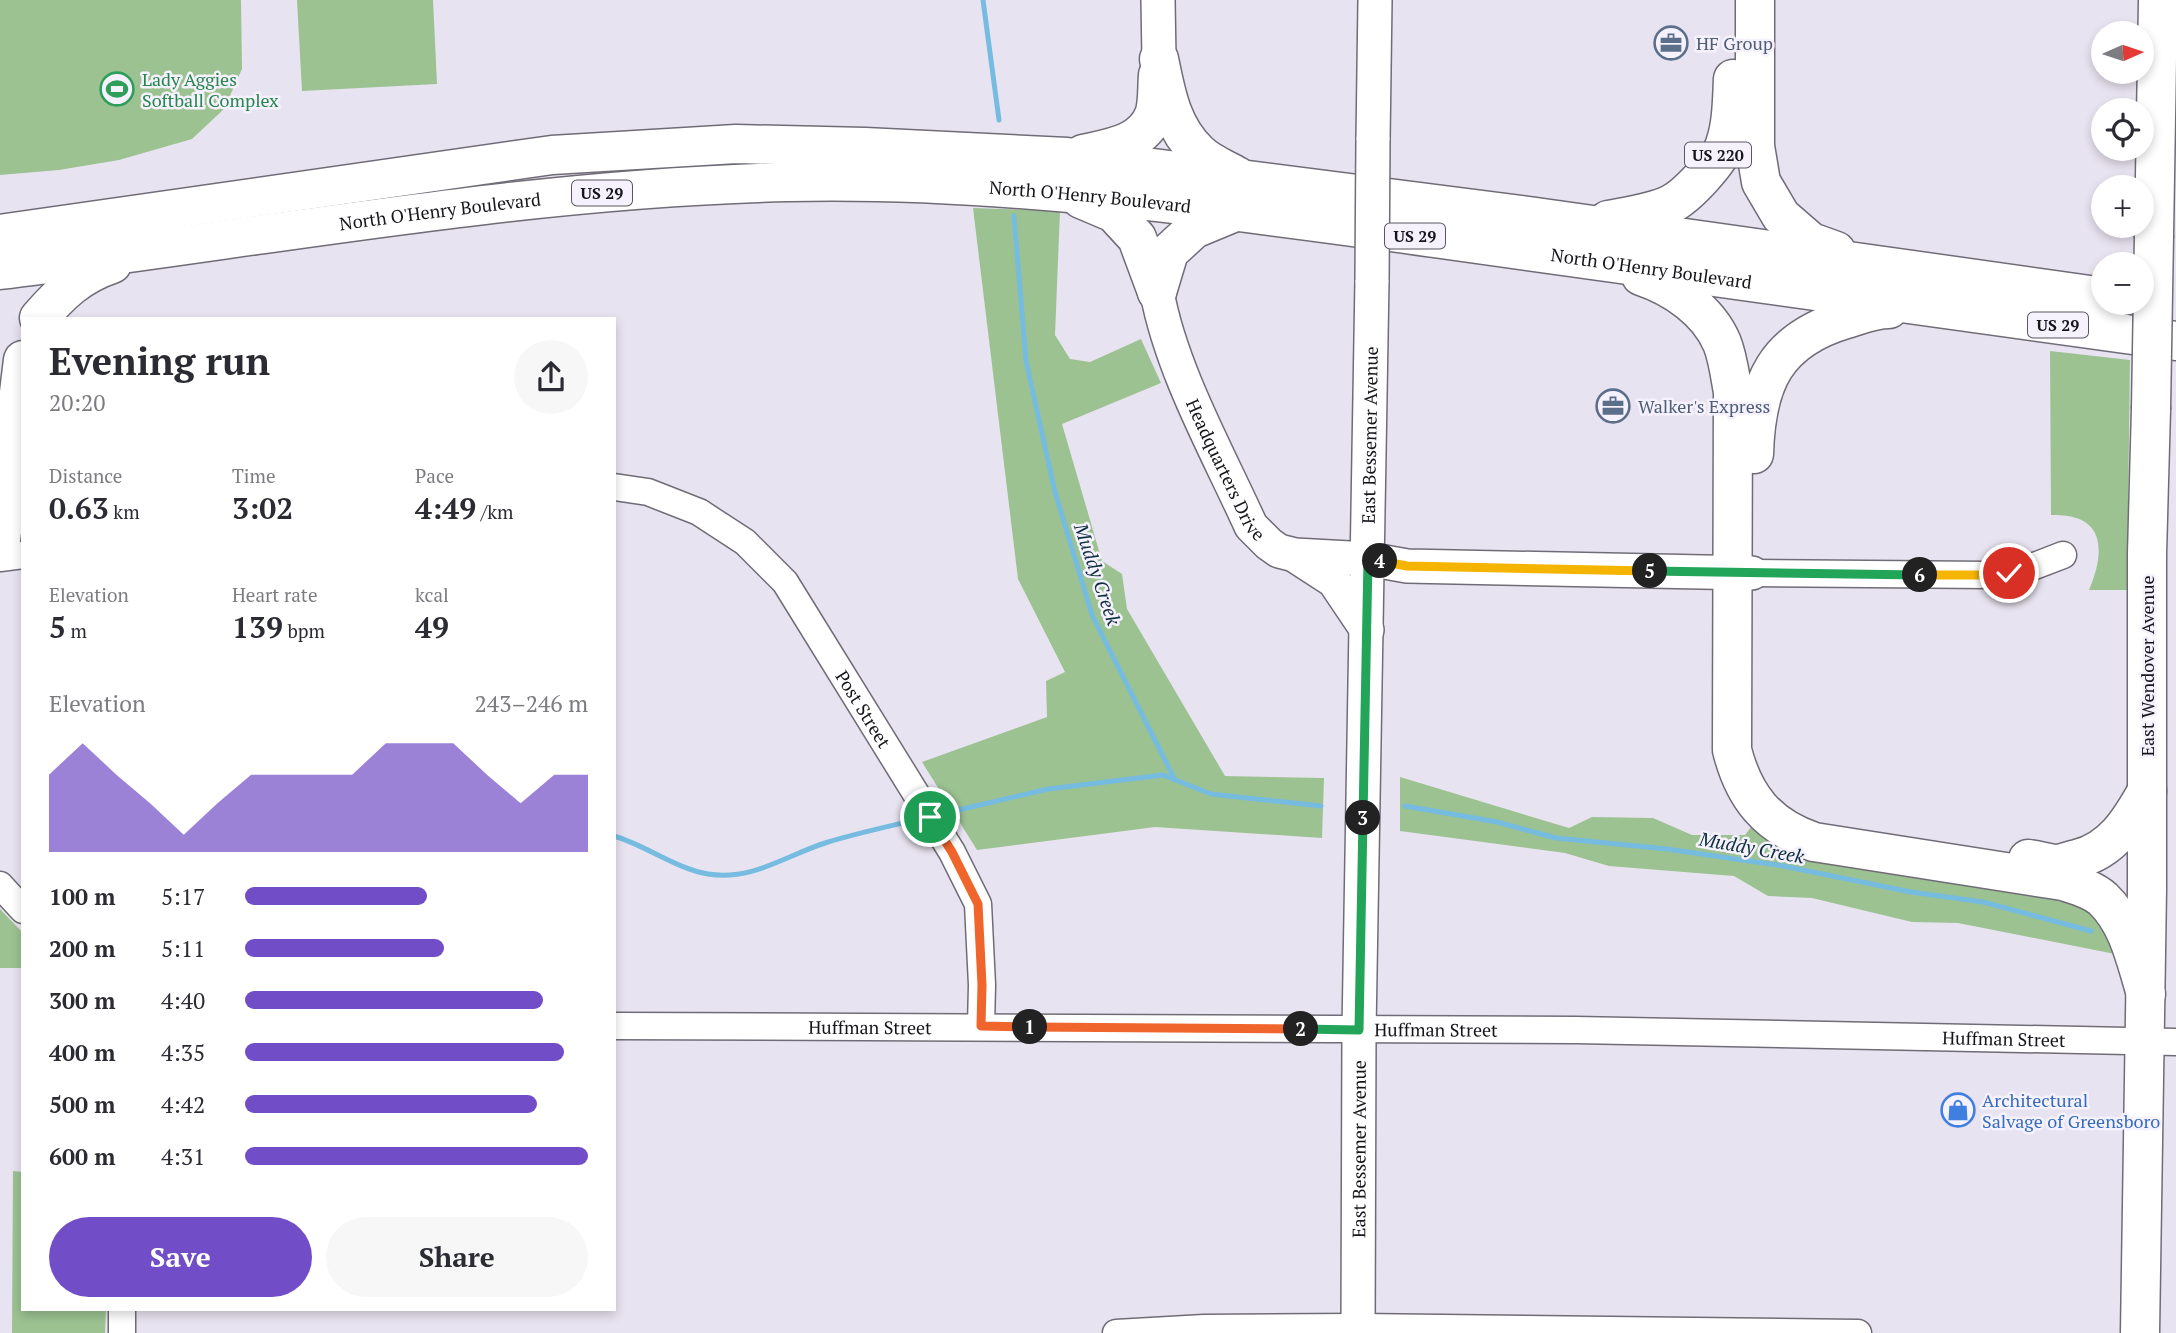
<!DOCTYPE html>
<html lang="en">
<head>
<meta charset="utf-8">
<style>
  :root { --surface:#fff; --page:#f7f7f7; --text:#2b2b33; --muted:#7c7c81; --accent:#714ec7 }
  body { margin:0; font-family:"PT Serif",serif; background:var(--page); color:var(--text); height:100vh; display:flex; flex-direction:column; font-size:26px; white-space:nowrap }
  * { box-sizing:border-box; margin:0 }
  p { font-size:23px; color:var(--muted) }
  .icon { flex:none; width:38px; height:38px; fill:none; stroke:currentColor; stroke-width:2; stroke-linecap:round; stroke-linejoin:round }
  .map { position:relative; flex:1; overflow:hidden }
  .drawer { position:absolute; left:21px; top:317px; width:595px; height:994px; display:flex; flex-direction:column; background:var(--surface); border-radius:0px; box-shadow:0 4px 10px #0003 }
  .drawer>* { flex:none }
  .needle { width:46px; rotate:87deg }
  .controls { position:absolute; left:2091px; top:21px; display:grid; gap:14px }
  .controls a { display:grid; place-items:center; width:63px; height:63px; border-radius:50%; background:var(--surface); box-shadow:0 4px 10px #0003; font-size:35px }
  .pin { position:absolute; display:grid; place-items:center; width:60px; height:60px; color:#fff; margin:-30px; border:4px solid #fff; border-radius:50%; box-shadow:0 2px 7px #0007 }
  .km { position:absolute; width:35px; height:35px; margin:-18px; border-radius:50%; background:#222; color:#fff; font-size:19px; line-height:35px; text-align:center }
  .round { display:grid; place-items:center; flex:none; width:74px; height:74px; border-radius:37px; background:var(--page) }
  .overview { display:flex; align-items:center; justify-content:space-between; height:119px; padding:0 28px }
  h1 { font-size:38px; font-weight:700; line-height:52px }
  .stats { display:grid; grid-template-columns:repeat(3,1fr); gap:10px; height:119px; padding:7px 28px }
  .stats div { display:grid; align-content:center }
  .stats b { font-size:30px; font-weight:700 }
  .stats small { font-size:19px; font-weight:400 }
  .stats p { font-size:19px }
  .chart { height:196px; padding:14px 28px }
  .chart p { display:flex; justify-content:space-between }
  .chart svg { width:100%; height:126px; margin-top:7px; fill:var(--accent); opacity:.7 }
  .button { display:flex; gap:14px; margin-top:auto; padding:14px 28px }
  .button a { flex:1; height:80px; border-radius:42px; background:var(--accent); color:#fff; font-size:28px; font-weight:700; line-height:80px; text-align:center }
  .button a+a { background:var(--page); color:var(--text) }
  ul { padding:0 28px; list-style:none; font-size:23px }
  li { display:grid; grid-template-columns:112px 84px 1fr; align-items:center; height:52px }
  li i { height:18px; border-radius:9px; background:var(--accent) }
  .map>svg:first-child { display:block }
  .green { fill:#9cc292 }
  .lines { fill:none; stroke-linecap:round; stroke-linejoin:round }
  .stream { stroke:#76bce0; stroke-width:5 }
  .minor-casing { stroke:#706c77; stroke-width:29 }
  .major-casing { stroke:#706c77; stroke-width:36 }
  .highway-casing { stroke:#706c77; stroke-width:41 }
  .minor { stroke:#fff; stroke-width:26 }
  .major { stroke:#fff; stroke-width:33 }
  .highway { stroke:#fff; stroke-width:38 }
  .major-bridge-casing { stroke:#706c77; stroke-width:36; stroke-linecap:butt }
  .highway-bridge-casing { stroke:#706c77; stroke-width:41; stroke-linecap:butt }
  .major-bridge { stroke:#fff; stroke-width:33 }
  .highway-bridge { stroke:#fff; stroke-width:38 }
  .split-1-casing { stroke:#fff; stroke-width:14 }
  .split-2-casing { stroke:#fff; stroke-width:14 }
  .split-3-casing { stroke:#fff; stroke-width:14 }
  .split-4-casing { stroke:#fff; stroke-width:14 }
  .split-5-casing { stroke:#fff; stroke-width:14 }
  .split-6-casing { stroke:#fff; stroke-width:14 }
  .split-7-casing { stroke:#fff; stroke-width:14 }
  .split-1 { stroke:#f0652b; stroke-width:9 }
  .split-2 { stroke:#f0652b; stroke-width:9 }
  .split-3 { stroke:#22a559; stroke-width:9 }
  .split-4 { stroke:#22a559; stroke-width:9 }
  .split-5 { stroke:#f5b400; stroke-width:9 }
  .split-6 { stroke:#22a559; stroke-width:9 }
  .split-7 { stroke:#f5b400; stroke-width:9 }
  .labels { text-anchor:middle; dominant-baseline:central; stroke-width:5; stroke-linejoin:round; paint-order:stroke }
  .shield { fill:#f5f1fd; stroke:#5a575e; stroke-width:2 }
  .shield-label { font-size:16px; font-weight:bold; fill:#17151a }
  .service-label { font-size:18px; fill:#4e5e75; stroke:#f5f1fd; text-anchor:start }
  .leisure-label { font-size:18px; fill:#27864d; stroke:#f5f1fd; text-anchor:start }
  .street-label { font-size:18px; fill:#17151a; stroke:#f5f1fd }
  .shop-label { font-size:18px; fill:#366cbe; stroke:#f5f1fd; text-anchor:start }
  .water-label { font-size:19px; font-style:italic; fill:#0e2f3f; stroke:#f5f1fd }
</style>
</head>
<body>
<div class="map">
<svg width="2176" height="1333" viewBox="0 0 2176 1333">
  <rect width="100%" height="100%" fill="#e8e3f0"/>
  <g class="green">
    <polygon points="0,0 241,0 242,69 224,109 192,139 119,160 59,170 0,175"/>
    <polygon points="297,0 433,0 437,84 302,91"/>
    <polygon points="973,208 1060,211 1055,335 1070,359 1090,362 1141,339 1161,383 1062,424 1102,561 1122,574 1127,609 1225,776 1324,778 1322,838 1155,827 977,850 922,762 1047,717 1046,681 1065,672 1018,579"/>
    <path d="M2050,351L2130,360L2127,590H2089C2106,550 2105,513 2051,515Z"/>
    <polygon points="1400,777 1569,828 1592,817 1653,818 1692,835 1745,835 1755,822 2069,892 2101,920 2115,954 1958,923 1912,922 1812,898 1768,896 1734,876 1609,866 1565,853 1400,831"/>
    <polygon points="0,909 23,933 23,968 0,968"/>
    <polygon points="13,1171 23,1172 23,1309 106,1309 105,1333 12,1333"/>
  </g>
  <g class="lines">
    <g class="stream">
      <polyline points="983,0 999,120"/>
      <polyline points="1014,216 1026,361 1055,492 1092,615 1175,780"/>
      <polyline points="1405,806 1497,822 1556,838 1667,849 1783,866 1911,892 1983,902 2091,931"/>
      <polyline points="937,815 1048,789 1163,775 1211,794 1321,806"/>
      <path d="M614,836C645,845 677,869 708,874C752,881 785,856 825,843C857,833 891,826 924,818"/>
    </g>
    <defs>
      <g id="minor">
        <path id="s1" d="M614,487L648,492L699,512L745,542L785,582L952,852L978,904L982,985L981,1026"/>
        <polyline points="0,558 23,555"/>
        <polyline points="1752,573 1989,575 2024,570 2063,555"/>
        <polyline points="0,885 23,910"/>
        <path id="s2" d="M614,1026L1576,1030L2176,1042"/>
        <polyline points="122,1333 122,1309"/>
        <polyline points="1116,1333 1204,1328 1358,1327 1858,1333"/>
      </g>
      <g id="major">
        <polyline points="1158,0 1159,59"/>
        <polyline points="1373,140 1375,0"/>
        <path id="s3" d="M1157,292C1171,370 1218,453 1251,526L1269,544L1279,551L1295,555L1368,559L1407,566L1752,573"/>
        <polyline points="1297,557 1334,581 1367,630"/>
        <path id="s4" d="M1358,1333L1359,1030L1372,280"/>
      </g>
      <g id="highway">
        <polyline points="1755,0 1755,146 1761,182 1781,216 1811,242 1836,251"/>
        <path d="M1159,59C1166,94 1172,128 1199,153C1209,163 1225,169 1237,176"/>
        <path d="M1083,154C1110,148 1143,144 1154,115C1158,104 1157,87 1158,75"/>
        <polyline points="1081,199 1114,213 1137,238 1157,292"/>
        <path d="M1608,220C1628,216 1653,213 1671,204C1687,196 1720,161 1725,144C1732,124 1732,100 1733,79"/>
        <polyline points="0,234 552,155 736,144 865,147 1067,157 1536,217 2104,297"/>
        <polyline points="2154,235 2158,0"/>
        <path id="s5" d="M0,270C262,238 523,188 788,182C1005,177 1220,209 1434,238C1682,272 1929,307 2176,341"/>
        <path d="M1641,276C1674,287 1708,310 1722,343C1728,358 1730,376 1733,392L1732,750C1744,797 1767,826 1814,842L2063,881C2076,885 2092,889 2103,899C2129,924 2136,962 2146,994"/>
        <polyline points="1157,292 1169,252 1194,229 1235,212"/>
        <path d="M39,318C61,293 79,275 112,264"/>
        <path d="M1754,454C1756,383 1775,340 1846,319C1860,315 1874,309 1889,309"/>
        <polyline points="0,548 23,360"/>
        <path d="M2028,859C2037,860 2047,863 2056,864C2063,864 2071,860 2077,859C2113,850 2130,821 2147,791"/>
        <polyline points="2140,1333 2147,889 2147,554 2151,409"/>
      </g>
    </defs>
    <use href="#minor" class="minor-casing"/>
    <use href="#major" class="major-casing"/>
    <use href="#highway" class="highway-casing"/>
    <use href="#minor" class="minor"/>
    <use href="#major" class="major"/>
    <use href="#highway" class="highway"/>
    <defs>
      <polyline id="major-bridge" points="1372,280 1373,140"/>
      <polyline id="highway-bridge" points="2151,409 2154,235"/>
    </defs>
    <use href="#major-bridge" class="major-bridge-casing"/>
    <use href="#highway-bridge" class="highway-bridge-casing"/>
    <use href="#major-bridge" class="major-bridge"/>
    <use href="#highway-bridge" class="highway-bridge"/>
  </g>
  <g class="lines">
    <defs>
      <polyline id="split-1" points="930,817 952,852 978,904 982,985 981,1026 1030,1027"/>
      <polyline id="split-2" points="1030,1027 1301,1029"/>
      <polyline id="split-3" points="1301,1029 1359,1030 1363,818"/>
      <polyline id="split-4" points="1363,818 1368,559 1380,561"/>
      <polyline id="split-5" points="1380,561 1407,566 1650,571"/>
      <polyline id="split-6" points="1650,571 1920,575"/>
      <polyline id="split-7" points="1920,575 1989,575 2009,573"/>
    </defs>
    <use href="#split-1" class="split-1-casing"/>
    <use href="#split-2" class="split-2-casing"/>
    <use href="#split-3" class="split-3-casing"/>
    <use href="#split-4" class="split-4-casing"/>
    <use href="#split-5" class="split-5-casing"/>
    <use href="#split-6" class="split-6-casing"/>
    <use href="#split-7" class="split-7-casing"/>
    <use href="#split-1" class="split-1"/>
    <use href="#split-2" class="split-2"/>
    <use href="#split-3" class="split-3"/>
    <use href="#split-4" class="split-4"/>
    <use href="#split-5" class="split-5"/>
    <use href="#split-6" class="split-6"/>
    <use href="#split-7" class="split-7"/>
  </g>
  <defs>
    <symbol id="office-ring" viewBox="-11 -11 22 22"><circle r="9.5" fill="#f5f1fd" stroke="#5c6f8a" stroke-width="1.5"/><path d="M-6-3h4V-5.5h4V-3h4V5H-6ZM-1-4.5V-3h2v-1.5ZM-6 0V1H6V0Z" fill="#5c6f8a"/></symbol>
    <symbol id="stadium-ring" viewBox="-11 -11 22 22"><circle r="9.5" fill="#f5f1fd" stroke="#2e9e5b" stroke-width="1.5"/><path d="M0-5a6.5 5 0 1 0 0 10a6.5 5 0 1 0 0-10ZM-3.5-1.8h7v3.6h-7Z" fill="#2e9e5b"/></symbol>
    <symbol id="shop-ring" viewBox="-11 -11 22 22"><circle r="9.5" fill="#f5f1fd" stroke="#3f7fe0" stroke-width="1.5"/><path d="M-5-2.5h2.3a2.7 3.5 0 0 1 5.4 0H5L5.5 6h-11ZM-1.5-2.5h3a1.5 2.3 0 0 0-3 0Z" fill="#3f7fe0"/></symbol>
  </defs>
  <g fill-rule="evenodd">
    <use href="#office-ring" x="1652" y="24" width="38" height="38"/>
    <use href="#stadium-ring" x="98" y="70" width="38" height="38"/>
    <use href="#office-ring" x="1594" y="387" width="38" height="38"/>
    <use href="#shop-ring" x="1939" y="1091" width="38" height="38"/>
  </g>
  <g class="labels">
    <g class="shield">
      <rect x="1685" y="142.5" width="66" height="25" rx="5"/>
      <rect x="572" y="180.5" width="60" height="25" rx="5"/>
      <rect x="1385" y="223.5" width="60" height="25" rx="5"/>
      <rect x="2028" y="312.5" width="60" height="25" rx="5"/>
    </g>
    <g class="shield-label">
      <text x="1718" y="155">US 220</text>
      <text x="602" y="193">US 29</text>
      <text x="1415" y="236">US 29</text>
      <text x="2058" y="325">US 29</text>
    </g>
    <g class="service-label">
      <text x="1696" y="43">HF Group</text>
      <text x="1638" y="406">Walker's Express</text>
    </g>
    <g class="leisure-label">
      <text x="142" y="79">Lady Aggies<tspan x="142" dy="21">Softball Complex</tspan></text>
    </g>
    <g class="street-label">
      <text stroke="none"><textPath href="#s5" startOffset="1096">North O'Henry Boulevard</textPath></text>
      <text stroke="none"><textPath href="#s5" startOffset="444">North O'Henry Boulevard</textPath></text>
      <text stroke="none"><textPath href="#s5" startOffset="1662">North O'Henry Boulevard</textPath></text>
      <text stroke="none"><textPath href="#s4" startOffset="898">East Bessemer Avenue</textPath></text>
      <text stroke="none"><textPath href="#s3" startOffset="191">Headquarters Drive</textPath></text>
      <text transform="translate(2147 666) rotate(-90)">East Wendover Avenue</text>
      <text stroke="none"><textPath href="#s1" startOffset="350">Post Street</textPath></text>
      <text stroke="none"><textPath href="#s2" startOffset="256">Huffman Street</textPath></text>
      <text stroke="none"><textPath href="#s2" startOffset="822">Huffman Street</textPath></text>
      <text stroke="none"><textPath href="#s2" startOffset="1390">Huffman Street</textPath></text>
      <text stroke="none"><textPath href="#s4" startOffset="184">East Bessemer Avenue</textPath></text>
    </g>
    <g class="shop-label">
      <text x="1982" y="1100">Architectural<tspan x="1982" dy="21">Salvage of Greensboro</tspan></text>
    </g>
    <g class="water-label">
      <text transform="translate(1098 574) rotate(71)">Muddy Creek</text>
      <text transform="translate(1752 847) rotate(10)">Muddy Creek</text>
    </g>
  </g>
</svg>
<div class="controls">
<a><svg class="needle" viewBox="-14 -14 28 28"><path d="M0-13l5 13h-10z" fill="#e53935"/><path d="M0 13l5-13h-10z" fill="#7c7c81"/></svg></a>
<a><svg class="icon" aria-label="locate" viewBox="0 0 24 24"><circle cx="12" cy="12" r="6"/><path d="M12 2v4M12 18v4M2 12h4M18 12h4"/></svg></a>
<a>+</a>
<a>−</a>
</div>
<div class="pin" style="left:930px;top:817px;background:#1e9e55"><svg class="icon" aria-label="arrive" viewBox="0 0 24 24"><path d="M6 21V4h12l-3 4 3 4H6"/></svg></div>
<div class="pin" style="left:2009px;top:573px;background:#d93025"><svg class="icon" aria-label="check" viewBox="0 0 24 24"><path d="M5 12l5 5 9-10"/></svg></div>
<b class="km" style="left:1030px;top:1027px">1</b>
<b class="km" style="left:1301px;top:1029px">2</b>
<b class="km" style="left:1363px;top:818px">3</b>
<b class="km" style="left:1380px;top:561px">4</b>
<b class="km" style="left:1650px;top:571px">5</b>
<b class="km" style="left:1920px;top:575px">6</b>
<section class="drawer">
<div class="overview"><div><h1>Evening run</h1><p>20:20</p></div><a class="round"><svg class="icon" aria-label="share" viewBox="0 0 24 24"><path d="M12 15V3M7 8l5-5 5 5M5 13v7h14v-7"/></svg></a></div>
<div class="stats">
<div><p>Distance</p><b>0.63<small> km</small></b></div>
<div><p>Time</p><b>3:02</b></div>
<div><p>Pace</p><b>4:49<small> /km</small></b></div>
</div>
<div class="stats">
<div><p>Elevation</p><b>5<small> m</small></b></div>
<div><p>Heart rate</p><b>139<small> bpm</small></b></div>
<div><p>kcal</p><b>49</b></div>
</div>
<div class="chart"><p><span>Elevation</span>243–246 m</p>
<svg viewBox="0 0 160 44" preserveAspectRatio="none"><path d="M0 44V17L10 6L20 17L30 27L40 38L50 27L60 17L70 17L80 17L90 17L100 6L110 6L120 6L130 17L140 27L150 17L160 17V44z"/></svg>
</div>
<ul>
<li><b>100 m</b>5:17<i style="width:53%"></i></li>
<li><b>200 m</b>5:11<i style="width:58%"></i></li>
<li><b>300 m</b>4:40<i style="width:87%"></i></li>
<li><b>400 m</b>4:35<i style="width:93%"></i></li>
<li><b>500 m</b>4:42<i style="width:85%"></i></li>
<li><b>600 m</b>4:31<i style="width:100%"></i></li>
</ul>
<div class="button"><a>Save</a><a>Share</a></div>
</section>
</div>
</body>
</html>
